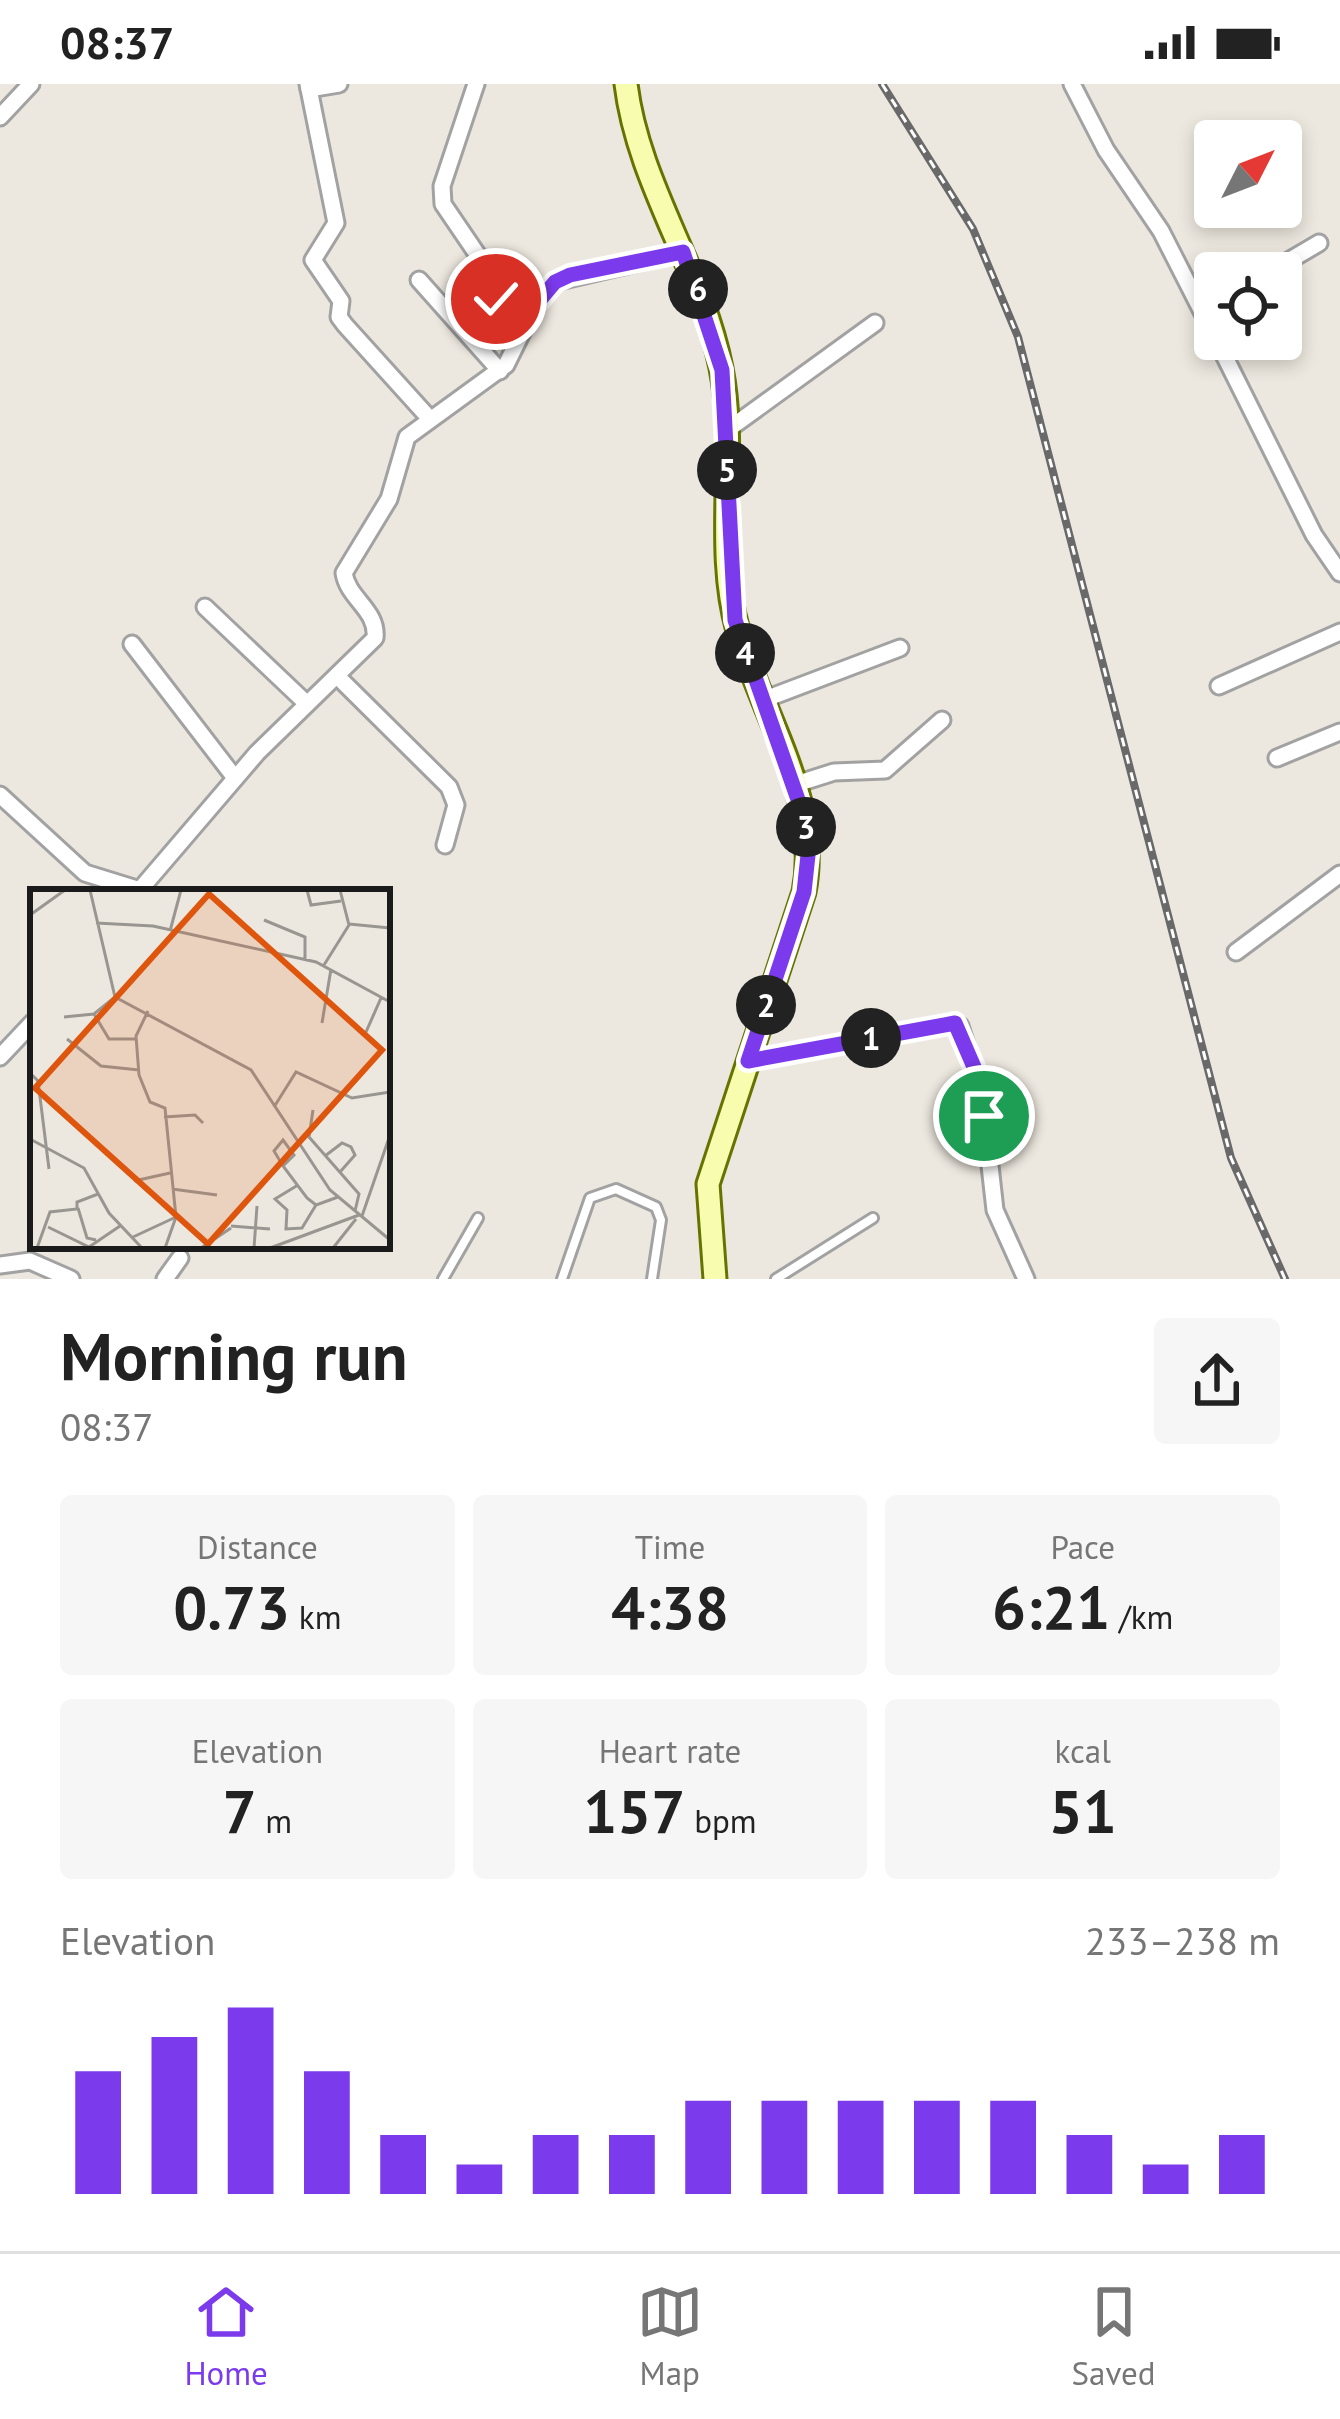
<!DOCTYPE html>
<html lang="en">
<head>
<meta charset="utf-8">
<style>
  :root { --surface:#fff; --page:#f6f6f6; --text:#222; --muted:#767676; --line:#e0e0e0; --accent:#7c3aed }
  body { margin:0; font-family:"PT Sans",sans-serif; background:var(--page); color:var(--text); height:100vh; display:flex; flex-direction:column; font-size:45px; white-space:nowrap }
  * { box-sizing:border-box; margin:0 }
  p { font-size:39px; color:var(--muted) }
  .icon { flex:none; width:66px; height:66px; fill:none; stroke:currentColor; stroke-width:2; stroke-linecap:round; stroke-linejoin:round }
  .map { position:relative; height:1195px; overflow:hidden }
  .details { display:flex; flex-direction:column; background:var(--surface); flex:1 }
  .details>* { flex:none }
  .needle { width:78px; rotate:48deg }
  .tools { position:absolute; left:1194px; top:36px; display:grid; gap:24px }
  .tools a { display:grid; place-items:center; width:108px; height:108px; border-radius:12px; background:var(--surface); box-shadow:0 6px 18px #0003; font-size:60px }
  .pin { position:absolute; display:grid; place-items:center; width:102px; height:102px; color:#fff; margin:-51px; border:6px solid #fff; border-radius:50%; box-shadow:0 3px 12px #0007 }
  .km { position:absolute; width:60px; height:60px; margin:-30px; border-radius:50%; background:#222; color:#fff; font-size:33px; line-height:60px; text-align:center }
  .round { display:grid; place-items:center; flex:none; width:126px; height:126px; border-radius:12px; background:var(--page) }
  .summary { display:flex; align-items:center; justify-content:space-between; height:204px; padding:0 60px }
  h1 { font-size:66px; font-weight:800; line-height:90px }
  .stats { display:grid; grid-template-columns:repeat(3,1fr); gap:18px; height:204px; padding:12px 60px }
  .stats div { display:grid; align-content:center; border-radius:12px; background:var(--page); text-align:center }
  .stats b { font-size:60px; font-weight:800 }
  .stats small { font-size:33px; font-weight:400 }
  .stats p { font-size:33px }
  .chart { height:336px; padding:24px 60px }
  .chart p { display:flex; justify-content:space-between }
  .chart svg { width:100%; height:216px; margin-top:12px; stroke:var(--accent); stroke-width:6 }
  .status { display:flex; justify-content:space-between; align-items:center; height:84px; padding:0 60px; background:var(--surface); direction:ltr }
  .status svg { height:33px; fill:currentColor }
  .menu { display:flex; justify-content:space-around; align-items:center; height:168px; border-top:3px solid var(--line); background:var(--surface); font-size:33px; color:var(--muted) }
  .menu a { display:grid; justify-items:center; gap:6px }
  .menu .selected { color:var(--accent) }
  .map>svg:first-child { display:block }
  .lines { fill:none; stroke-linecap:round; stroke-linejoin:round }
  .lane-casing { stroke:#a2a2a2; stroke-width:14 }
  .street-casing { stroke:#a2a2a2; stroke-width:21 }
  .secondary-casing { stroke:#677301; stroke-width:27 }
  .lane { stroke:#fff; stroke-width:8 }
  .street { stroke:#fff; stroke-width:15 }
  .secondary { stroke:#f8fcaf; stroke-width:21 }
  .rail-casing { stroke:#696969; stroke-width:8 }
  .rail { stroke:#fff; stroke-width:3; stroke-dasharray:9; stroke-linecap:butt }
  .route-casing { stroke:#fff; stroke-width:24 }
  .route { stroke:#7c3aed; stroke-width:15 }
  .inset-road { fill:none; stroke:#999691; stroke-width:3 }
  .view { fill:#de560d; fill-opacity:0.15; stroke:#de560d; stroke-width:6 }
  .inset-edge { fill:none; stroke:#1b1b1b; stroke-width:6 }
</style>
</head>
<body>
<div class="status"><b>08:37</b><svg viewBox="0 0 49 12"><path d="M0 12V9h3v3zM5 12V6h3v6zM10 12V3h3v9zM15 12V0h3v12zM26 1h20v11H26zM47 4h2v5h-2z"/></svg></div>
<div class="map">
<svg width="1340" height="1195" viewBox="0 0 1340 1195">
  <rect width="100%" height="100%" fill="#ede8df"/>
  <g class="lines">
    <defs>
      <g id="lane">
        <polyline points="443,1195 478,1134"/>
        <polyline points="562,1195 590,1114 616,1105 656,1123 661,1136 652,1195"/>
        <polyline points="776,1195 873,1134"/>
      </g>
      <g id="street">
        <polyline points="308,0 336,139 313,176 341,217 339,233 345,241 430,335"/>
        <polyline points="476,0 442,102 443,120 479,173 496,215 537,218"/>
        <polyline points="1072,0 1106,66 1161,147 1215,253"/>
        <polyline points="309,5 339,0"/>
        <polyline points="0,33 31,0"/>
        <polyline points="1268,189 1319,159"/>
        <polyline points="419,196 500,287"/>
        <polyline points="1216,255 1314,451 1340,489"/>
        <polyline points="726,347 875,239"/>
        <polyline points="205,523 305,618"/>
        <polyline points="132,560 235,694"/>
        <polyline points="337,592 449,703 456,721 445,761"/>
        <polyline points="1219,602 1340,548"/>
        <polyline points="763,616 900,564"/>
        <polyline points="1277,674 1340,648"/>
        <polyline points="793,701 834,688 885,686 942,636"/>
        <polyline points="0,711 85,789 140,806"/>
        <path d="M138,808L257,669L375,554C378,526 348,515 344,489L389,415L407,353L506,281L537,218L555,198L683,168"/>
        <polyline points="1236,868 1340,790"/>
        <polyline points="0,973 33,938"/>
        <polyline points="747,978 948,939 960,942 982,1011 995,1126 1026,1195"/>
        <polyline points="0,1181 30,1177 71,1195"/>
        <polyline points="165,1195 180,1174"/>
      </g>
      <path id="secondary" d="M626,0C638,100 702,185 721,284C738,370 714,463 738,547C762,632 822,717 804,808L708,1100L715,1195"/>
    </defs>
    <use href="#lane" class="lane-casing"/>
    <use href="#street" class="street-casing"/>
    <use href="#secondary" class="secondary-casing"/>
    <use href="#lane" class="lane"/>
    <use href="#street" class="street"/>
    <use href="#secondary" class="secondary"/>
    <defs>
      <polyline id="rail" points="882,0 973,145 1018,253 1231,1074 1285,1195"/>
    </defs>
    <use href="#rail" class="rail-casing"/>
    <use href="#rail" class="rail"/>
  </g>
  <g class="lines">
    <defs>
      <polyline id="route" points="496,215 538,218 555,198 570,191 683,168 722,286 735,536 802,727 809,762 804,808 748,977 955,939 977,990 984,1032"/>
    </defs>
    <use href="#route" class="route-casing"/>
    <use href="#route" class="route"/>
  </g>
  <g transform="translate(30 805)">
    <rect width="360" height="360" fill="#ede8df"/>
    <path class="inset-road" d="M60,1L85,108L221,181L300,301L360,351M277,1L281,16L311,12M0,26L35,1M234,31L275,48V71M66,34L123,37L286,73L360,113M319,35L360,39M140,42L151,1M294,76L319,36L310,1M118,122L106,147L109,186L120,213L135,219L146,328L135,359M64,125L79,150H106M34,128L64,125L85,108M292,134L301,80M336,143L351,109M37,150L71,177L109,181M0,184L8,192L19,280M244,218L266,183L322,209L360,203M283,221L279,248L329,305L325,322M134,228L165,226L173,234M0,250L54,279L79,324L112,359M295,267L312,254L321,258L325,266L310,283M253,277L264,266L253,251L244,262L253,277L277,309L286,316M104,292L140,284M268,296L245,310L257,321L256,340L272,339L286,316L308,308M142,300L187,306M48,319L57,349L66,351M332,327L360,246M201,337L240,340M18,338L59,358L90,337M103,348L146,328M7,359L20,323L47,320V313L68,305M171,359L201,339M224,359L227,317M240,359L329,326M303,359L326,330"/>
    <path class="view" d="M179,5L352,161L178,355L5,199Z"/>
    <rect width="360" height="360" class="inset-edge"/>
  </g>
</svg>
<div class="tools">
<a><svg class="needle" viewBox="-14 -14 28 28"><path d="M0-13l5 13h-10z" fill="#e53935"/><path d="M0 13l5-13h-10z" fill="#767676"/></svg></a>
<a><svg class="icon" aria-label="locate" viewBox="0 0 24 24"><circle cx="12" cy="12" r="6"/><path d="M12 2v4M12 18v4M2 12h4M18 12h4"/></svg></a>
</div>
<div class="pin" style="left:984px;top:1032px;background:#1e9e55"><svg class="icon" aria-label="arrive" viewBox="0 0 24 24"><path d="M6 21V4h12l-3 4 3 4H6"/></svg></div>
<div class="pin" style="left:496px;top:215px;background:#d93025"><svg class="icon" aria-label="check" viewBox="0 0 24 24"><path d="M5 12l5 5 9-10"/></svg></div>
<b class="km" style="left:871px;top:954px">1</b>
<b class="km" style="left:766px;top:921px">2</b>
<b class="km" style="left:806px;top:743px">3</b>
<b class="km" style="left:745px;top:569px">4</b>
<b class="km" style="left:727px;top:386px">5</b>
<b class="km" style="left:698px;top:205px">6</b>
</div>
<section class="details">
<div class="summary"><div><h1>Morning run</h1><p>08:37</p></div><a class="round"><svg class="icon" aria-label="share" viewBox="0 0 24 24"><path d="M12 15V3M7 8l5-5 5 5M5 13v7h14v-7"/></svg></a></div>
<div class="stats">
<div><p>Distance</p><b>0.73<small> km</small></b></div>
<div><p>Time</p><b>4:38</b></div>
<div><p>Pace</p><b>6:21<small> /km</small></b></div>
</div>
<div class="stats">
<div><p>Elevation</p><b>7<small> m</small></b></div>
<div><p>Heart rate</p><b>157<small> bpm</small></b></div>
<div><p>kcal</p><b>51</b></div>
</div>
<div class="chart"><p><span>Elevation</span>233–238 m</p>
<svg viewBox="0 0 160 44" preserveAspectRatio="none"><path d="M5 44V19M15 44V12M25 44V6M35 44V19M45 44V32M55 44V38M65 44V32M75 44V32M85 44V25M95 44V25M105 44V25M115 44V25M125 44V25M135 44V32M145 44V38M155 44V32"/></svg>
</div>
</section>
<nav class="menu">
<a class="selected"><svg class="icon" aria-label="home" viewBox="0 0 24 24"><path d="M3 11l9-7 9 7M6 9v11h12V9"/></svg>Home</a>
<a><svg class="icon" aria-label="map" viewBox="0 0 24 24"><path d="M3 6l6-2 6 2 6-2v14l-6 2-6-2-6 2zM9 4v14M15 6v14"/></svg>Map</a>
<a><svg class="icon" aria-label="saved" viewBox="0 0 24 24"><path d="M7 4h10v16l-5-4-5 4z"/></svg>Saved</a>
</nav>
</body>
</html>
